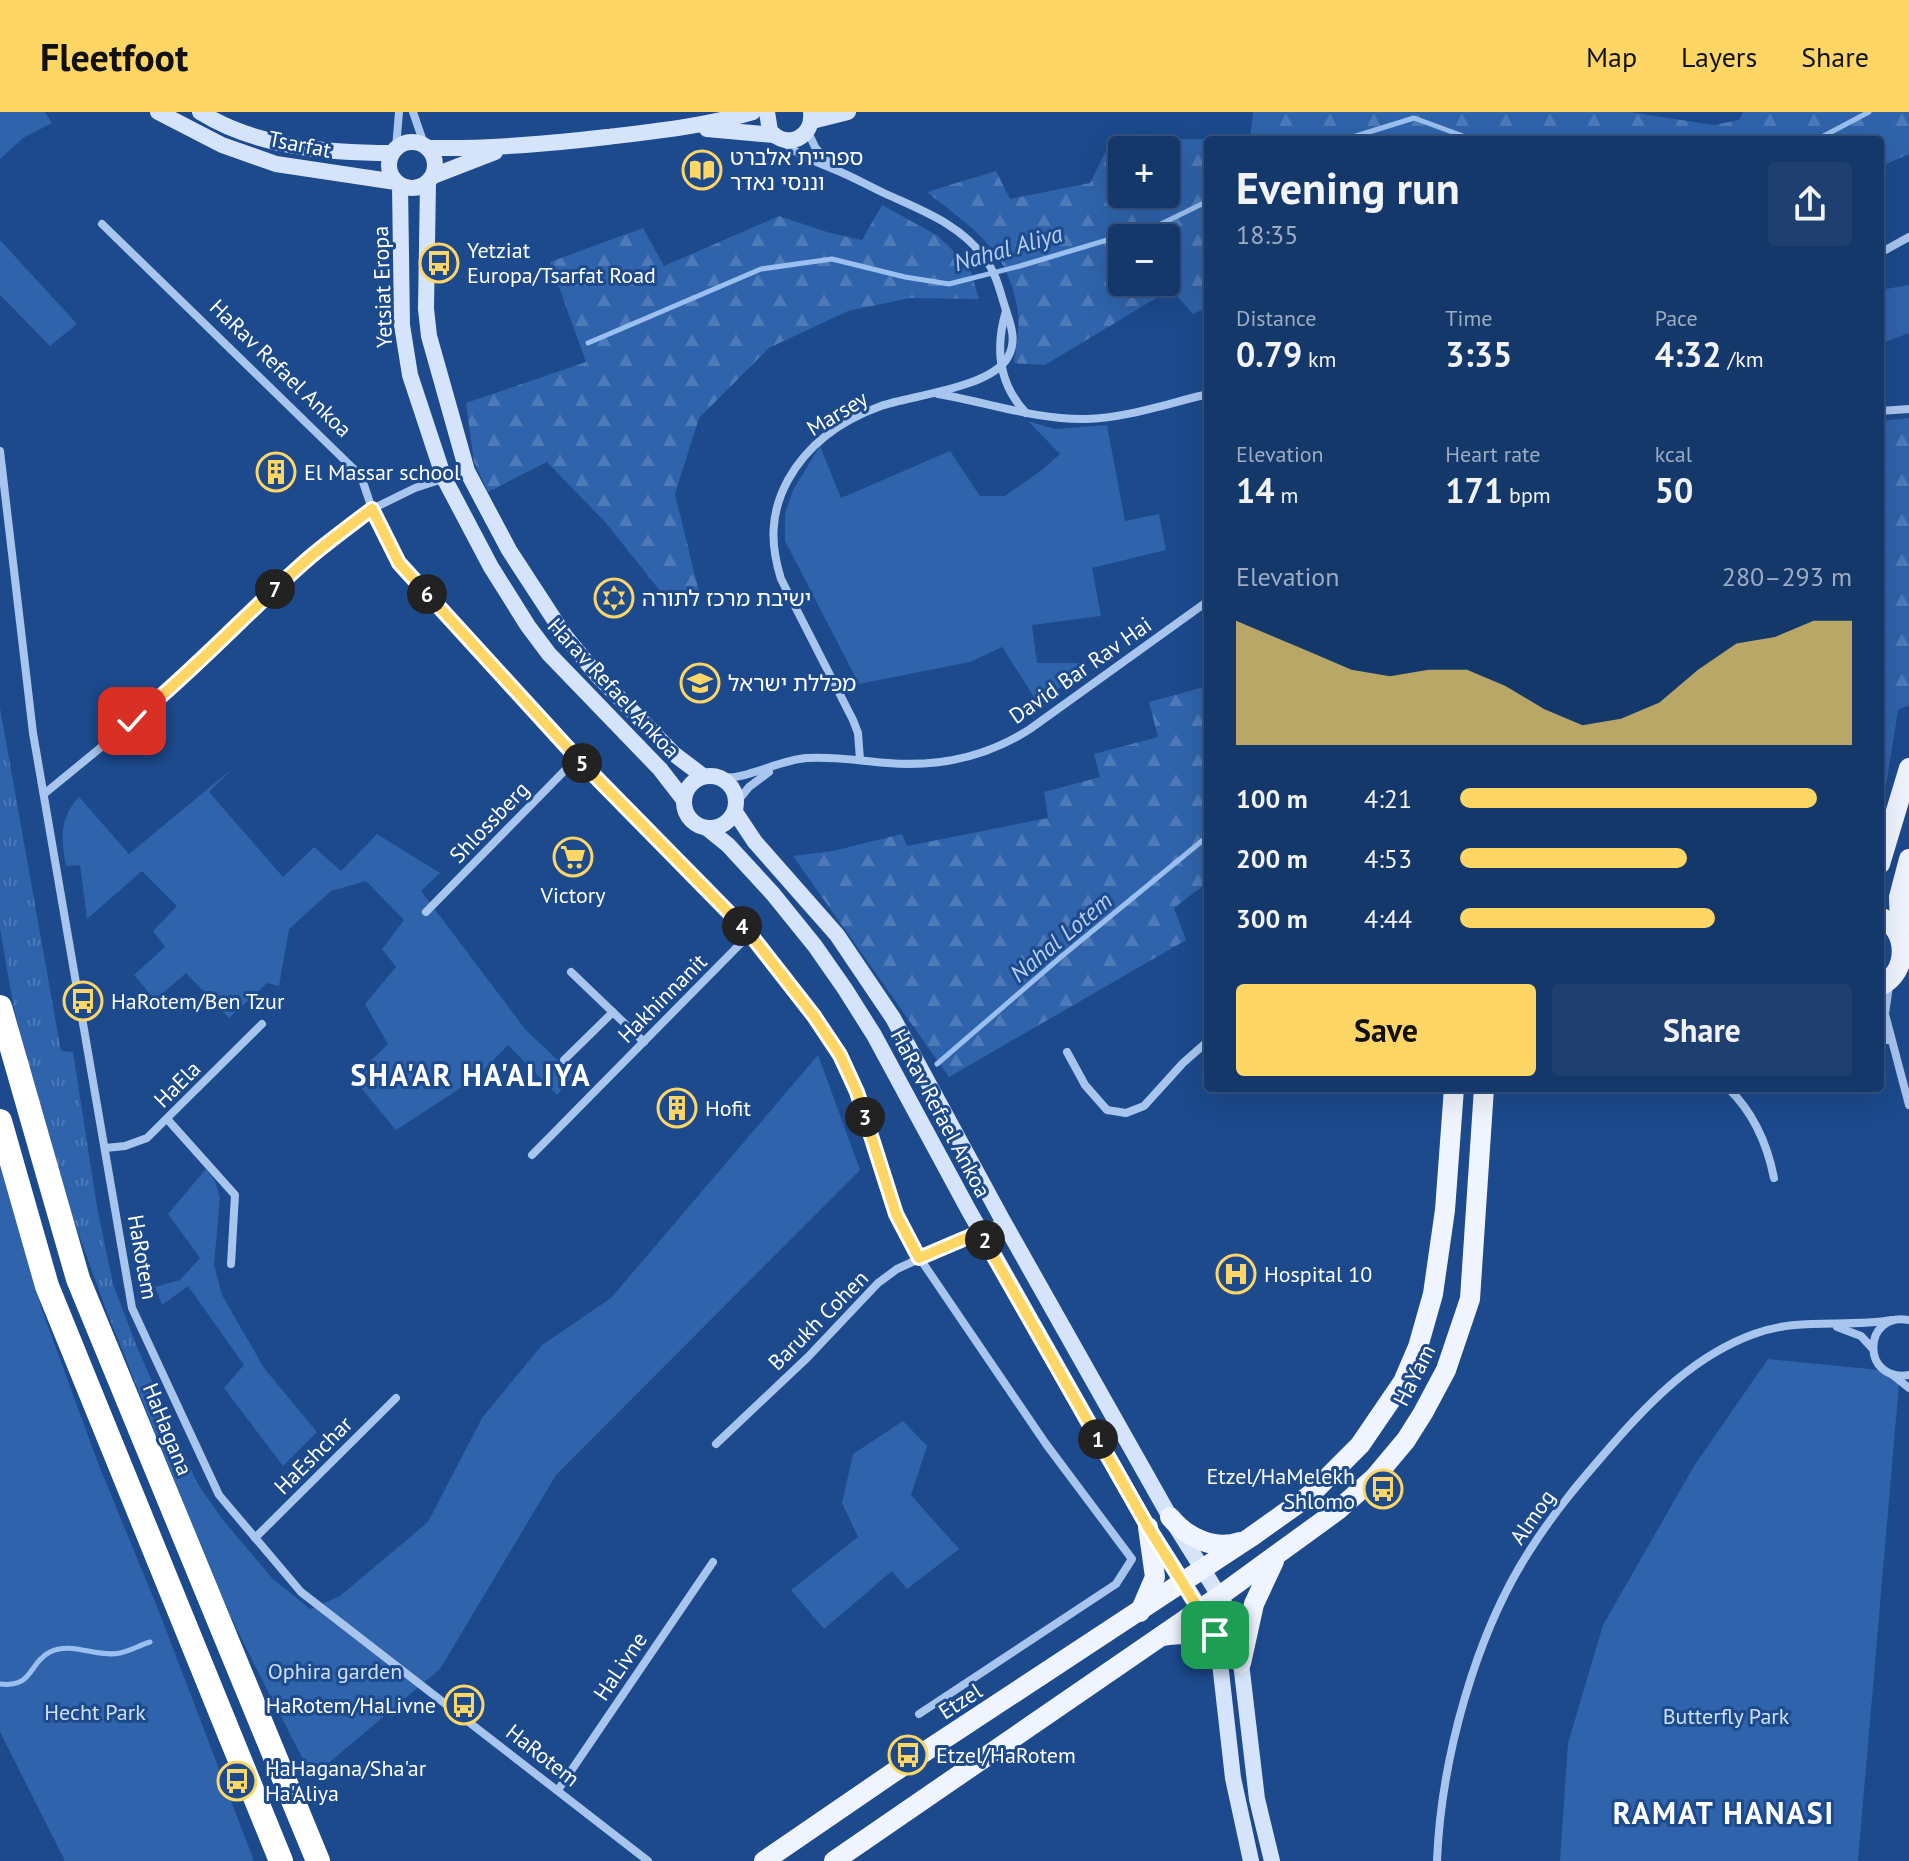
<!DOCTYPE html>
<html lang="en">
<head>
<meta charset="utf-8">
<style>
  :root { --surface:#15386a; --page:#1e3f70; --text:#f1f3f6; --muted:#9dacc1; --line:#34527e; --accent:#fed666 }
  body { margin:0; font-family:"PT Sans","Noto Sans Hebrew",sans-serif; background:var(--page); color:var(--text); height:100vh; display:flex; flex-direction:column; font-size:30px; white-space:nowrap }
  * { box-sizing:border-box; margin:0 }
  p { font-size:26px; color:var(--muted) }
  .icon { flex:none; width:44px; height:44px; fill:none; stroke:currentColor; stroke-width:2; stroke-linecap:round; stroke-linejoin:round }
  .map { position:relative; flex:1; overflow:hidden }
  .panel { position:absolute; left:1204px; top:24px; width:680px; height:956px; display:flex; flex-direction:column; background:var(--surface); border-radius:8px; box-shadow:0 8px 32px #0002,0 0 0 2px var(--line) }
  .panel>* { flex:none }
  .fabs { position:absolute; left:1108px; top:24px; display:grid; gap:16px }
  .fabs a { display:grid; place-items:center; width:72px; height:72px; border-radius:8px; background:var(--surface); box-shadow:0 8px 32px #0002,0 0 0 2px var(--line); font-size:40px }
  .pin { position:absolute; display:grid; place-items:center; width:68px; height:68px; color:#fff; margin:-34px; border-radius:16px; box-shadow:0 4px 12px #0006 }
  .km { position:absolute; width:40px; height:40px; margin:-20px; border-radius:50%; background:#222; color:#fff; font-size:22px; line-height:40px; text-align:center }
  .round { display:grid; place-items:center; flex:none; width:84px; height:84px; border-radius:8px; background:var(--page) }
  .summary { display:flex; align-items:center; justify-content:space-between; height:136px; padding:0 32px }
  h1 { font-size:44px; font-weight:700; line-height:60px }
  .figures { display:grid; grid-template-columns:repeat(3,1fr); gap:12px; height:136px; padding:8px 32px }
  .figures div { display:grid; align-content:center }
  .figures b { font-size:34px; font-weight:700 }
  .figures small { font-size:22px; font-weight:400 }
  .figures p { font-size:22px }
  .chart { height:224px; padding:16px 32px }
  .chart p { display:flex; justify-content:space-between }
  .chart svg { width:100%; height:144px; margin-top:8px; fill:var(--accent); opacity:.7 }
  .primary-button { display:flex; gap:16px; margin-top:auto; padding:16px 32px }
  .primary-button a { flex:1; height:92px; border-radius:8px; background:var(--accent); color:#111; font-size:32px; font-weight:700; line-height:92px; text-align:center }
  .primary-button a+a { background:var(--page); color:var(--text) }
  ul { padding:0 32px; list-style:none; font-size:26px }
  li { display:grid; grid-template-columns:128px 96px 1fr; align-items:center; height:60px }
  li i { height:20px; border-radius:10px; background:var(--accent) }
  header { display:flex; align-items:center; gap:48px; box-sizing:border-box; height:112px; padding:0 40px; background:var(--accent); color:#111 }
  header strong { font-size:38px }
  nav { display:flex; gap:44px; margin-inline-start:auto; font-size:28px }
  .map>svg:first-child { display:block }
  .grass { fill:url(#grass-tufts) }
  .forest { fill:url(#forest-firs); fill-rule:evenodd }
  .park { fill:#2f63ab }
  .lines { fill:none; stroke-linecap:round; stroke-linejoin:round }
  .stream { stroke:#9bc0ef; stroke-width:5 }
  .street { stroke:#a8c5ed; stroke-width:8 }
  .secondary { stroke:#d5e4fa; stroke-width:16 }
  .primary { stroke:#eff4ff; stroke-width:20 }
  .highway { stroke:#fff; stroke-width:24 }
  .route-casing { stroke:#fff; stroke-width:16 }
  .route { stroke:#fed666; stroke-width:10 }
  .labels { text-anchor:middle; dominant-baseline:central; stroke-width:6; stroke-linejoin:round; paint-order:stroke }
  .street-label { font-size:22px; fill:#fff; stroke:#1c4a8d }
  .poi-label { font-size:22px; fill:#fff; stroke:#1c4a8d; text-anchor:start }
  .park-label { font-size:22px; fill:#cee0fa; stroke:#1c4a8d }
  .water-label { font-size:24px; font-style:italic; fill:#b4d0f4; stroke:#1c4a8d }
  .district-label { font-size:30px; font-weight:bold; letter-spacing:2px; fill:#fff; stroke:#1c4a8d }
</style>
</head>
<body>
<header>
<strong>Fleetfoot</strong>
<nav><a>Map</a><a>Layers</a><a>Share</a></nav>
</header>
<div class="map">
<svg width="1909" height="1749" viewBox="0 0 1909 1749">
  <defs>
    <pattern id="grass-tufts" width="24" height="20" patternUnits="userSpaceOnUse" patternTransform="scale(2)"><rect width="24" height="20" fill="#2f63ab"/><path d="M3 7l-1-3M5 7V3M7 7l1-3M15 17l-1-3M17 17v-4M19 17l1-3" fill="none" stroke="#4e7ab8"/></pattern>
    <pattern id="forest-firs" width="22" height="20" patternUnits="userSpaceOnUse" patternTransform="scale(2)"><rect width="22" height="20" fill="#2f63ab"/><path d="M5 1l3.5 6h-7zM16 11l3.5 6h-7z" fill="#4e7ab8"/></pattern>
  </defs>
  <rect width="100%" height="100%" fill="#1c4a8d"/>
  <polygon class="grass" points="0,596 61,939 73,940 97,1095 113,1172 137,1235 197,1371 179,1380 105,1195 73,1106 48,1031 14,897 0,817"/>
  <g class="forest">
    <path d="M1253,0H1629L1714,13L1739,8L1743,0H1909V42L1880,55V28H1208V195L1193,202L1171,177L1045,253L1014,251C1016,235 1020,216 1018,201C1009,137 973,117 927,80L996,59L1010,87L1090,71L1112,27H1250ZM1122,38H1166V82H1122ZM1122,126H1166V170H1122Z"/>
    <polygon points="882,93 938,124 969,154 979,187 910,186 848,199 769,236 699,306 675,382 699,480 669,490 606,411 547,350 488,380 474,350 466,291 586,250 550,150 643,116 664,154 779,104 830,121 862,128"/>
    <polygon points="1909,306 1909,593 1898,598 1880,711 1880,309"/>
    <polygon points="1208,574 1208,770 1174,796 1186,828 949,965 793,744 833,739 902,722 907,734 1048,706 1044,680 1100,665 1094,642 1158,625 1149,590"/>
  </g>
  <g class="park">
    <polygon points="0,0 45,0 52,11 23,26 0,47"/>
    <polygon points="0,128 77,212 50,234 0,183"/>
    <polygon points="1909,173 1909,221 1880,232 1880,178"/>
    <polygon points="1028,309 1055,317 1107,313 1125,409 1159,402 1166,438 1092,456 1101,504 1032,513 1037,551 1081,551 1086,558 1038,591 1002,535 970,550 859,572 785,429 785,402 793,378 820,334 841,386 950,339 980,384 1005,384 1043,357 1060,342"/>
    <path d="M233,656L209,680L283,765L314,735L341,759L377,722L440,761L421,779L525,917L573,963L557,983L508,933L476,966L396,1018L353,966L388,932L365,892L396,855L382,837L404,808L366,769L331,779L289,817L279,874L267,871L229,906L186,861L155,888L134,863L165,835L153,819L177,794L142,759L87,807L80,753L66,754C61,728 59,706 79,685L129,742Z"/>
    <path d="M818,943L860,1058L556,1363L440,1557L312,1665C265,1572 213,1479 179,1380L197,1371L223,1408L272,1466L310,1497L340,1484L428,1410L482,1306L542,1233L611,1186Z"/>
    <polygon points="0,1048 42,1198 98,1351 160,1502 254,1749 65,1749 0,1620"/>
    <polygon points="206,1057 215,1069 220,1086 214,1153 222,1183 264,1256 317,1320 283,1354 224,1276 244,1253 188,1174 162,1193 155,1175 180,1168 200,1146 168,1102"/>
    <polygon points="1768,1247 1900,1260 1858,1749 1560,1749 1568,1631 1603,1513 1694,1354"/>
    <polygon points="903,1309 927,1334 911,1383 959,1437 907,1477 892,1459 824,1517 791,1478 858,1425 842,1391 853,1342"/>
  </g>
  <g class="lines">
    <g class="stream">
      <polyline points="1343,28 1414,6 1474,28"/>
      <polyline points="1816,28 1869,0"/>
      <polyline points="588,231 761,157 832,147 905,165 949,172 1020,154 1161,112 1208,89"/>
      <polyline points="937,952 1062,844 1208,724"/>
      <path d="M0,1572C34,1576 28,1551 50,1540C71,1529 97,1546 120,1541C130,1539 140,1533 150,1530"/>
    </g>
    <g class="street">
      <polyline points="413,0 424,32"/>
      <polyline points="808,20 815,35 834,57"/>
      <path d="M783,30C801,45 816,50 836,58C853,65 869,74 886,82C923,99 962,113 986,148C997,163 1000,180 1006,198C1011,213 1017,229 1008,245C991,276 913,283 881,294C842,308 808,332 788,368C770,401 770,432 781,467L853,608L858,621L860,648"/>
      <polyline points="396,36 399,0"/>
      <polyline points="102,112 361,364 372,397 399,451 577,646 750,822 814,904 840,943 857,980 896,1102 910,1132 1046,1332 1132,1447 1116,1472 919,1602"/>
      <polyline points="1880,141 1909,125"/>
      <path d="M1006,199C995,236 998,271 1026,301"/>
      <path d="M938,282C987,290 1036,308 1086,307C1126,306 1169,291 1208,282"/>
      <polyline points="1880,299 1909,297"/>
      <polyline points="0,339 33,621 132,1196 219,1383 301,1480 648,1749"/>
      <path d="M724,666C753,665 779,648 807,646C834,644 861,649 888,651C938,655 987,645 1030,617L1208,489"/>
      <polyline points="44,682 182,569 238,511 310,445 372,397 415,376 467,359"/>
      <polyline points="737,690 749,675 769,660"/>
      <polyline points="426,800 577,646"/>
      <polyline points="571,860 644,930"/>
      <polyline points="1889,874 1885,902 1909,993"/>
      <polyline points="1880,911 1888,928"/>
      <polyline points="1067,940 1085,973 1107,998 1126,1001 1144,994 1183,951 1208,929"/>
      <polyline points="564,948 613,900"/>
      <path d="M1728,976C1754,1001 1767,1031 1774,1066"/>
      <polyline points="168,1008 235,1083 231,1152"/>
      <polyline points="105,1036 125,1034 147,1026 262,912"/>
      <polyline points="532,1043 750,822"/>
      <path d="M1909,1208C1862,1199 1861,1271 1909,1263"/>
      <polyline points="1837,1215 1861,1224 1872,1236"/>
      <polyline points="1894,1264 1909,1276"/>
      <polyline points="716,1332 808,1245 878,1171 897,1157 1003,1109"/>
      <polyline points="255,1426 396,1286"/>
      <polyline points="558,1678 713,1450"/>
      <path d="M1437,1749C1441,1648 1475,1523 1530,1438C1554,1400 1583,1366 1612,1333C1652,1287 1696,1243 1754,1222C1798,1205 1846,1216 1892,1208"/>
    </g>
    <g class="secondary">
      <polyline points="158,0 222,33 276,52 396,70"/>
      <path d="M200,0C256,35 327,41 392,41"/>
      <path d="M767,0L770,19C787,38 814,26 811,0"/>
      <polyline points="812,9 848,0"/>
      <polyline points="707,17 774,23"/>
      <circle cx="412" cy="53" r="23"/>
      <path d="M429,36C488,37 548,32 607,25C657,19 705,14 753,0"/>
      <polyline points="433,64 495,40"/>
      <polyline points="428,70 426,197 429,224 467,359 509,438 565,524 598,564 674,642 703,664"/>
      <polyline points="400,73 402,213 410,263 444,366 491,455 528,514 549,542 660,657 684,688"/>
      <circle cx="710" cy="690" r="26"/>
      <polyline points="735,700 755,730 837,823 893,906 1003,1109 1170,1405 1230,1501 1241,1551 1257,1687 1272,1749"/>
      <polyline points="707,716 728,733 773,782 815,834 845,877 874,923 968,1097 1148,1415 1212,1515 1219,1542 1233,1666 1251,1749"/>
    </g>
    <g class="primary">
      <polyline points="1880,752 1909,656"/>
      <path d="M1880,805C1909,817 1909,861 1880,874"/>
      <polyline points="1900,817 1899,785 1909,747"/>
      <path d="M1170,1405C1186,1425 1214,1439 1240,1430"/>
      <polyline points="1140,1500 1155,1465 1148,1415"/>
      <path d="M1163,1524C1187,1519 1203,1524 1219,1542"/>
      <polyline points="1241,1551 1254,1492 1274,1449"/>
      <polyline points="764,1749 891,1662 1251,1425 1310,1383 1360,1333 1403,1270 1418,1235 1433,1182 1445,1098 1454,976"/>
      <polyline points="834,1749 1221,1483 1338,1398 1375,1365 1406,1328 1423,1301 1446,1258 1470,1187 1484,976"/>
    </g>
    <g class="highway">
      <polyline points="0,895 78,1167 318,1749"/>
      <polyline points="0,1009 47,1174 281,1749"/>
    </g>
  </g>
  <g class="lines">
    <defs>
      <path id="route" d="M132,609C195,558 248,499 309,446C329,429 351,413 372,397L399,451L577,646L750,822L814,904L840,943L857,980L896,1102L919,1146L980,1120L1148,1415L1215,1523"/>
    </defs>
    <use href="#route" class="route-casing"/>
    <use href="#route" class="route"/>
  </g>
  <defs>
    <symbol id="library-ring" viewBox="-11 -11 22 22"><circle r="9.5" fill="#1c4a8d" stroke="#fed666" stroke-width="1.5"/><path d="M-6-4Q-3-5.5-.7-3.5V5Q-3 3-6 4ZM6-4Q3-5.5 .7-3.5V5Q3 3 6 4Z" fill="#fed666"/></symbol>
    <symbol id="bus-ring" viewBox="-11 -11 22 22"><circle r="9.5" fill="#1c4a8d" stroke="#fed666" stroke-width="1.5"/><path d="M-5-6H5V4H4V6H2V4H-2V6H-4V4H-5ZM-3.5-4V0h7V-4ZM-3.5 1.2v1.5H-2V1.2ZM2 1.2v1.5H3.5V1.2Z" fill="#fed666"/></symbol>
    <symbol id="building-ring" viewBox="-11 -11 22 22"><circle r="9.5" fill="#1c4a8d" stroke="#fed666" stroke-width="1.5"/><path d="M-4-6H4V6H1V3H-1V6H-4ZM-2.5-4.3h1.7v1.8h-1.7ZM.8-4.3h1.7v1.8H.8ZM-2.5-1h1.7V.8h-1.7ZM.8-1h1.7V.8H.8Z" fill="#fed666"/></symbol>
    <symbol id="synagogue-ring" viewBox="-11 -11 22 22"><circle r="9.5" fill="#1c4a8d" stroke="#fed666" stroke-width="1.5"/><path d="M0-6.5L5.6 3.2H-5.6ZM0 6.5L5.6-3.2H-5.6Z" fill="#fed666"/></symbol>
    <symbol id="university-ring" viewBox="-11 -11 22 22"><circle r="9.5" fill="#1c4a8d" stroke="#fed666" stroke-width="1.5"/><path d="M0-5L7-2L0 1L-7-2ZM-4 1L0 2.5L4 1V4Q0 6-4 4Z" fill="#fed666"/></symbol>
    <symbol id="supermarket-ring" viewBox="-11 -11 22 22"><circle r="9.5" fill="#1c4a8d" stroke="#fed666" stroke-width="1.5"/><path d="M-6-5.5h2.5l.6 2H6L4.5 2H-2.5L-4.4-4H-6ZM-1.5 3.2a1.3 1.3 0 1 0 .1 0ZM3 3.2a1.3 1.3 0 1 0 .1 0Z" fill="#fed666"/></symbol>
    <symbol id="hospital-ring" viewBox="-11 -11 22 22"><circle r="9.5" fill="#1c4a8d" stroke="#fed666" stroke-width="1.5"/><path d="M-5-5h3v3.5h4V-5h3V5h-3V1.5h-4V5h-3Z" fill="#fed666"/></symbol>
  </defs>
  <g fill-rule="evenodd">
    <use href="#library-ring" x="680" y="36" width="44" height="44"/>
    <use href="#bus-ring" x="417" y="129" width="44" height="44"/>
    <use href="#building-ring" x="254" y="338" width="44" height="44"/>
    <use href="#synagogue-ring" x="592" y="464" width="44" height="44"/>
    <use href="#university-ring" x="678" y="549" width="44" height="44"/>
    <use href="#supermarket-ring" x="551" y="723" width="44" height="44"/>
    <use href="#bus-ring" x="61" y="867" width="44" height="44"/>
    <use href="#building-ring" x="655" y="974" width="44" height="44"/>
    <use href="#hospital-ring" x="1214" y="1140" width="44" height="44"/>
    <use href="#bus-ring" x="1361" y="1355" width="44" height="44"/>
    <use href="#bus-ring" x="442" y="1571" width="44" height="44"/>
    <use href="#bus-ring" x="886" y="1621" width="44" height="44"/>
    <use href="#bus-ring" x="215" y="1647" width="44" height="44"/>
  </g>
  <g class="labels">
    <g class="street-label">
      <text transform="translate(300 32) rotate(11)">Tsarfat</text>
      <text transform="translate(382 175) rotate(-92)">Yetsiat Eropa</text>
      <text transform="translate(281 256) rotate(44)">HaRav Refael Ankoa</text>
      <text transform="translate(837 301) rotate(-31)">Marsey</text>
      <text transform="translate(1080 558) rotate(-35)">David Bar Rav Hai</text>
      <text transform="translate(614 576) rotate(47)">Harav Refael Ankoa</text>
      <text transform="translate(489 710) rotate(-46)">Shlossberg</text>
      <text transform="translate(662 886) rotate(-45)">Hakhinnanit</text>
      <text transform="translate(177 972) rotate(-45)">HaEla</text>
      <text transform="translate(941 1001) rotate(62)">HaRav Refael Ankoa</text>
      <text transform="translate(143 1145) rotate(80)">HaRotem</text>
      <text transform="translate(818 1208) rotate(-45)">Barukh Cohen</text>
      <text transform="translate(1414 1263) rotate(-63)">HaYam</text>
      <text transform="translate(168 1317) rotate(68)">HaHagana</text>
      <text transform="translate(313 1343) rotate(-45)">HaEshchar</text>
      <text transform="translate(1532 1405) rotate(-55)">Almog</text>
      <text transform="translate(620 1554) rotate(-56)">HaLivne</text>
      <text transform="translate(960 1589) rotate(-33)">Etzel</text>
      <text transform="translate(543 1643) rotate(38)">HaRotem</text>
    </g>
    <g class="poi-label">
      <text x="730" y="45">ספריית אלברט<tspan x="730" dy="25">וננסי נאדר</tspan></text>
      <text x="467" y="138">Yetziat<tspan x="467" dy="25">Europa/Tsarfat Road</tspan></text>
      <text x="304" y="360">El Massar school</text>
      <text x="642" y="486">ישיבת מרכז לתורה</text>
      <text x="728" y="571">מכללת ישראל</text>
      <text x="573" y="783" text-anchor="middle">Victory</text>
      <text x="111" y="889">HaRotem/Ben Tzur</text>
      <text x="705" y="996">Hofit</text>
      <text x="1264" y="1162">Hospital 10</text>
      <text x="1355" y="1364" text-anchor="end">Etzel/HaMelekh<tspan x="1355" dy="25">Shlomo</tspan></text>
      <text x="436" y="1593" text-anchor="end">HaRotem/HaLivne</text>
      <text x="936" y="1643">Etzel/HaRotem</text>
      <text x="265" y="1656">HaHagana/Sha'ar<tspan x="265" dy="25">Ha'Aliya</tspan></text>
    </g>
    <g class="park-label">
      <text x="335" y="1559">Ophira garden</text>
      <text x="95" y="1600">Hecht Park</text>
      <text x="1726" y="1604">Butterfly Park</text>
    </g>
    <g class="water-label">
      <text transform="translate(1008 136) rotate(-16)">Nahal Aliya</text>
      <text transform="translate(1061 825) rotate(-40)">Nahal Lotem</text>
    </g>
    <g class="district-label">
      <text x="471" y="962">SHA'AR HA'ALIYA</text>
      <text x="1724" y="1700">RAMAT HANASI</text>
    </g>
  </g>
</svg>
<div class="fabs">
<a>+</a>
<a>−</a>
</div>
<div class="pin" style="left:1215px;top:1523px;background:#1e9e55"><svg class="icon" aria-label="arrive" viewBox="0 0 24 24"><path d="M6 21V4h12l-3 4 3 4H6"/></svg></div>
<div class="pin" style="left:132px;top:609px;background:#d93025"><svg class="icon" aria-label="check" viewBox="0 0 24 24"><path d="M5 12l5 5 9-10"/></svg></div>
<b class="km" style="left:1098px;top:1327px">1</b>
<b class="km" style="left:985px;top:1128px">2</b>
<b class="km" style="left:865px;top:1005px">3</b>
<b class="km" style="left:742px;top:814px">4</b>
<b class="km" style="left:582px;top:651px">5</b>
<b class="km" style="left:427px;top:482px">6</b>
<b class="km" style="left:275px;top:477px">7</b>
<section class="panel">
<div class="summary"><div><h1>Evening run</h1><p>18:35</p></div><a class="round"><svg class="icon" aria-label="share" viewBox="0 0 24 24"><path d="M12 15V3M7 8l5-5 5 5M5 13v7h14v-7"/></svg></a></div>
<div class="figures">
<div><p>Distance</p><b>0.79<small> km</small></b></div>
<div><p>Time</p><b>3:35</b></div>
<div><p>Pace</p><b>4:32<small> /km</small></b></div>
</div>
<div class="figures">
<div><p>Elevation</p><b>14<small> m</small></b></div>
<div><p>Heart rate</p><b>171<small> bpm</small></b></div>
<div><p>kcal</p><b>50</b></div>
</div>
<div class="chart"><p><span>Elevation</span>280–293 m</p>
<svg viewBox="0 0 160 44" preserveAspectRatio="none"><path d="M0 44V6L10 11L20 16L30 21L40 23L50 21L60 21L70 26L80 33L90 38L100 36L110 31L120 21L130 13L140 11L150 6L160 6V44z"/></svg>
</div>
<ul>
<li><b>100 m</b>4:21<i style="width:91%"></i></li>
<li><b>200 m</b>4:53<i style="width:58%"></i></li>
<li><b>300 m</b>4:44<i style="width:65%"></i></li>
</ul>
<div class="primary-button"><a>Save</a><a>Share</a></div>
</section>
</div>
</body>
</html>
